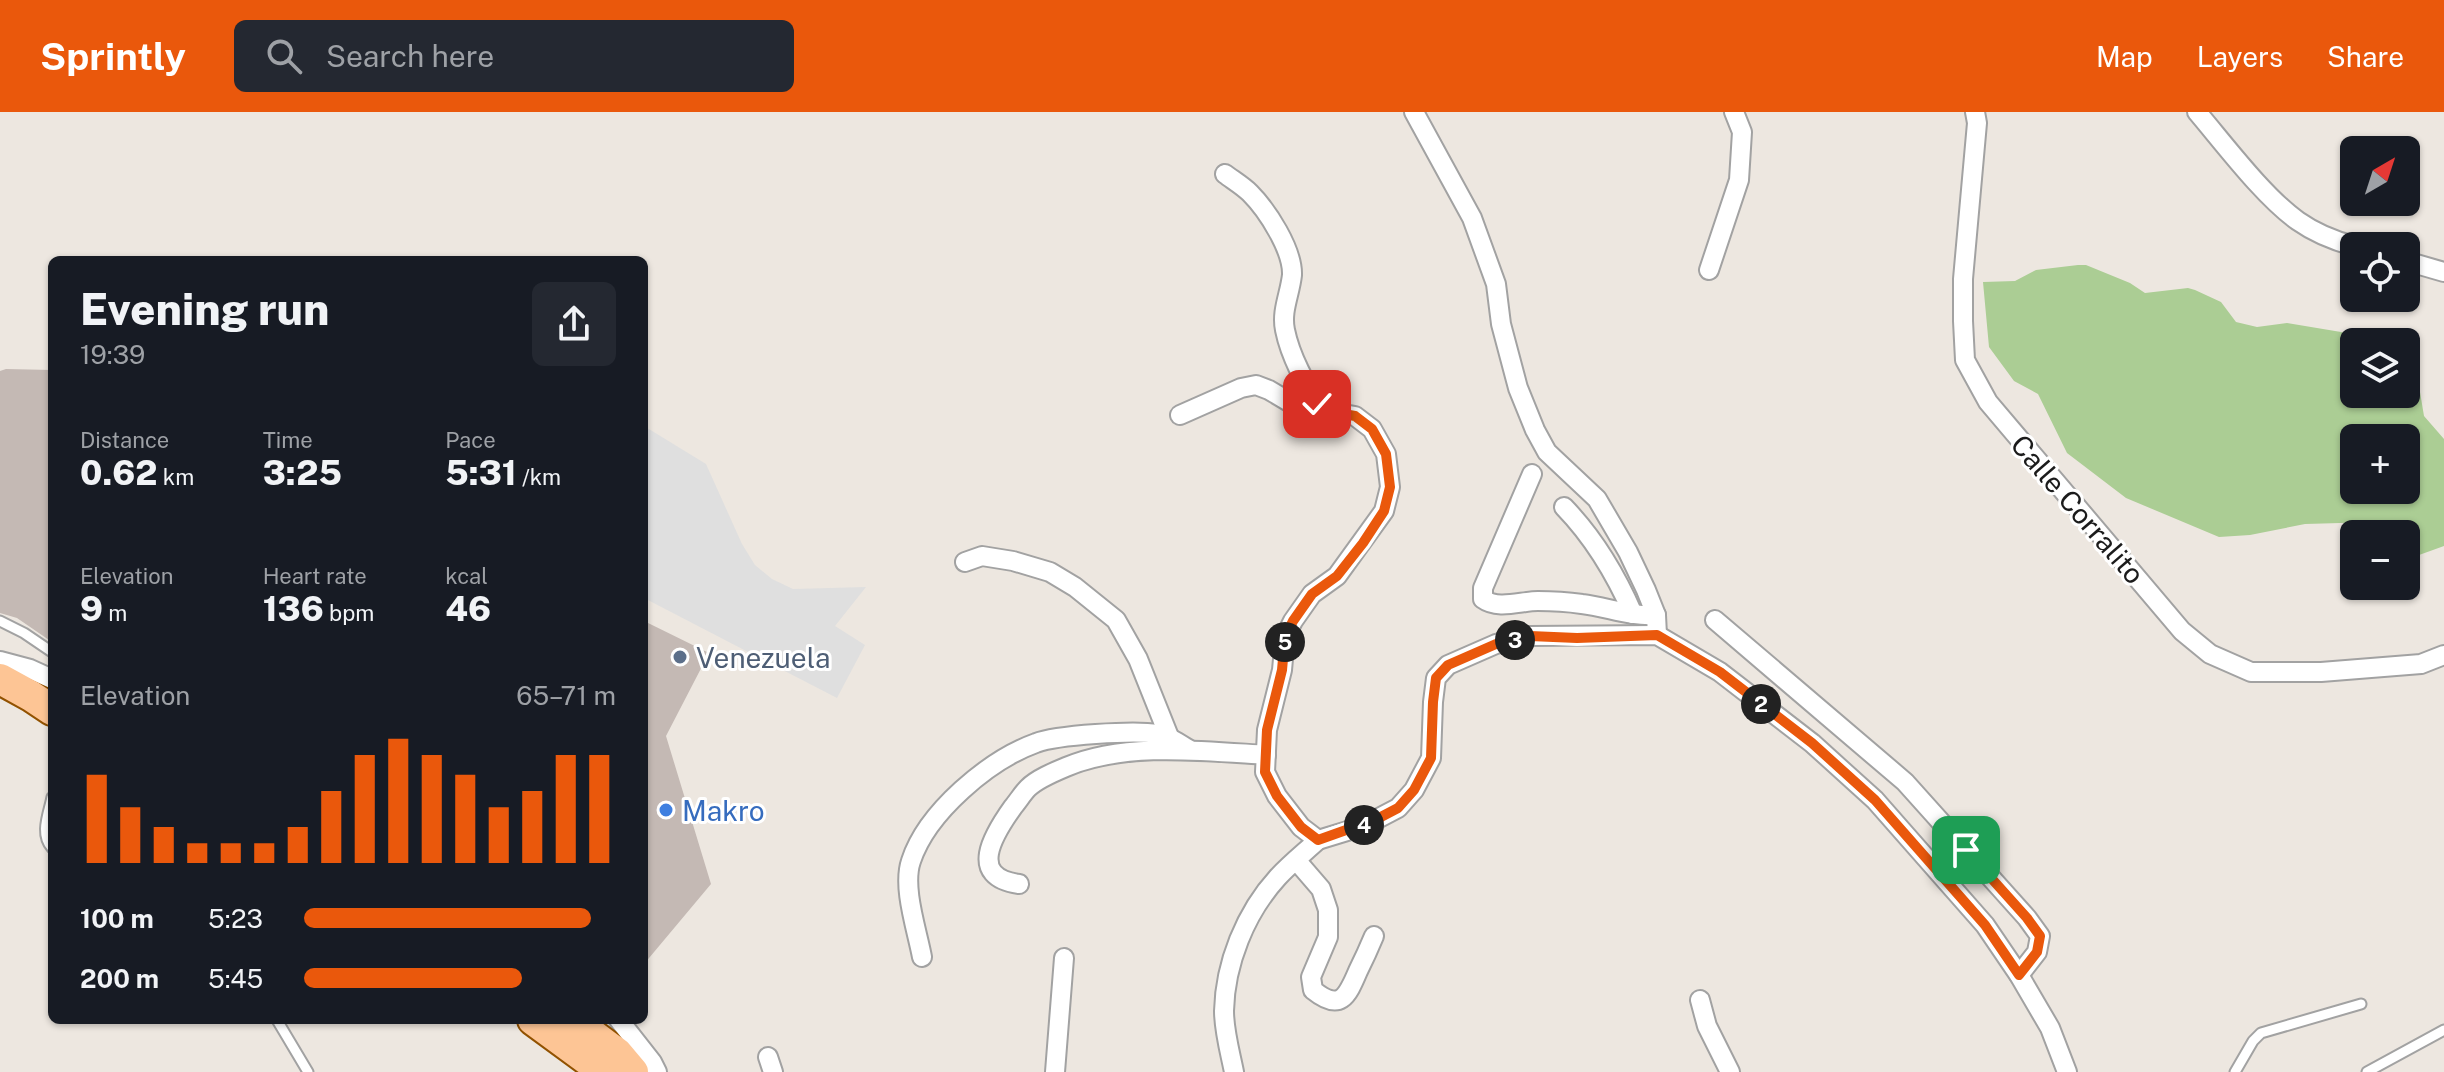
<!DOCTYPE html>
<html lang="en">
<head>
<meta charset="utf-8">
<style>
  :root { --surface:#171b24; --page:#242831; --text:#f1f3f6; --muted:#9ea1a6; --accent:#ea580c }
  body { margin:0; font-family:"Public Sans",sans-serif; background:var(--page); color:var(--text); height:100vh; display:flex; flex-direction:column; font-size:30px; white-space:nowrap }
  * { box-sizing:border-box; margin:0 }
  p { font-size:26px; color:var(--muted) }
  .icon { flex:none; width:44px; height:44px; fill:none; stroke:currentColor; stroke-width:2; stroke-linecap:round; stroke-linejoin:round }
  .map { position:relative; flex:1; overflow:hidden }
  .sheet { position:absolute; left:48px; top:144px; width:600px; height:768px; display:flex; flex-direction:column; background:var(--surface); border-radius:12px; box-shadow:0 2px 6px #0004 }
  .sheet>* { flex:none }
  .needle { width:52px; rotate:39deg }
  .buttons { position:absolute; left:2340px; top:24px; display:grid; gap:16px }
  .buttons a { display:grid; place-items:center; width:80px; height:80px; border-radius:12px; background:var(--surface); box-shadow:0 2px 6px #0004; font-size:40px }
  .pin { position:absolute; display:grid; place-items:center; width:68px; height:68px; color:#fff; margin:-34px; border-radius:16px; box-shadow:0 4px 12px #0006 }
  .km { position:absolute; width:40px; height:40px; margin:-20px; border-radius:50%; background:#222; color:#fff; font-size:22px; line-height:40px; text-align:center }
  .round { display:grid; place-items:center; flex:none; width:84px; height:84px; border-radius:12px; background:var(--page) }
  .overview { display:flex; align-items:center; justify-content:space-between; height:136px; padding:0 32px }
  h1 { font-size:44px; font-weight:800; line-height:60px }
  .figures { display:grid; grid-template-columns:repeat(3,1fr); gap:12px; height:136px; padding:8px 32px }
  .figures div { display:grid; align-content:center }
  .figures b { font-size:34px; font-weight:800 }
  .figures small { font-size:22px; font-weight:400 }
  .figures p { font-size:22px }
  .chart { height:224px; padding:16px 32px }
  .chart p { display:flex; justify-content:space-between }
  .chart svg { width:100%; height:144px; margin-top:8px; stroke:var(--accent); stroke-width:6 }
  ul { padding:0 32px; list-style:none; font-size:26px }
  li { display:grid; grid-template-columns:128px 96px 1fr; align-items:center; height:60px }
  li i { height:20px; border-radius:10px; background:var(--accent) }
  header { display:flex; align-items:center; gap:48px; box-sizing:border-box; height:112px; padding:0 40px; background:var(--accent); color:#fff }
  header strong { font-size:38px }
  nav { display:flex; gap:44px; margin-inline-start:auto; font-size:28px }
  .search { width:560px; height:72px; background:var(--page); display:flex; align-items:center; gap:20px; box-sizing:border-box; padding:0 28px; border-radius:12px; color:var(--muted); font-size:30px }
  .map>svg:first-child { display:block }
  .forest { fill:#abcd94; fill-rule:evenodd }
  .parking { fill:#dfdfdf }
  .building { fill:#c4b9b4 }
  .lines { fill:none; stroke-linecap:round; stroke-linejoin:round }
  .service-casing { stroke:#a2a2a2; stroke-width:13 }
  .minor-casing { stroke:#a2a2a2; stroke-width:22 }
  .primary-casing { stroke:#925200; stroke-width:34 }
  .service { stroke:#fff; stroke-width:9 }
  .minor { stroke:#fff; stroke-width:18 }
  .primary { stroke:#fdc595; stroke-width:30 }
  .route-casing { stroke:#fff; stroke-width:16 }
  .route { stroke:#ea580c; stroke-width:10 }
  .service-dot { fill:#5c6f8a; stroke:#fff; stroke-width:3 }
  .shop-dot { fill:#3f7fe0; stroke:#fff; stroke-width:3 }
  .labels { text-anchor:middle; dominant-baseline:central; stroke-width:6; stroke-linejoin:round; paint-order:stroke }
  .street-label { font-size:28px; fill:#1b1b1b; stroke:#fff }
  .service-label { font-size:28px; fill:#4e5e75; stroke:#fff; text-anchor:start }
  .shop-label { font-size:28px; fill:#366cbe; stroke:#fff; text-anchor:start }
</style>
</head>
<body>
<header>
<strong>Sprintly</strong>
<div class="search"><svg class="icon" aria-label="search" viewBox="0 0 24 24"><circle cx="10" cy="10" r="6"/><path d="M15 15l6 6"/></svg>Search here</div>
<nav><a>Map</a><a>Layers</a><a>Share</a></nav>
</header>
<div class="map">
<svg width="2444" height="960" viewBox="0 0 2444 960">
  <rect width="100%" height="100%" fill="#ede7e0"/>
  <path class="forest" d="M2078,153H2086L2130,171L2145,181L2188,176L2195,178L2221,190L2236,210L2257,215L2287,211L2359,223L2370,230H2354V282H2406V254L2417,262L2424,304L2444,327V434L2408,447L2406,422H2387L2376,410L2305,412L2250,423L2219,425L2126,386L2067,341L2038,282L2014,269L1989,235L1983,170L2015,169L2036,158ZM2354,326H2406V378H2354Z"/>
  <polygon class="parking" points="644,314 706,352 742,432 755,453 772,467 793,477 866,475 835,514 865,533 837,586 644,486"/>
  <g class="building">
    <polygon points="6,257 52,258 52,530 17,506 0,501 0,259"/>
    <polygon points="644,509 709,541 666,624 711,772 644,852"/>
  </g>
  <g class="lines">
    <defs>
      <g id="service">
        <polyline points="0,509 24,521 52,540"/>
        <path d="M52,685C49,701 39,722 52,736"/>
        <polyline points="277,908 308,960"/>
        <polyline points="2235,960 2253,929 2261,921 2361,892"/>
        <polyline points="2367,960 2444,918"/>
      </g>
      <g id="minor">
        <polyline points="1414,0 1472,106 1496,172 1501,212 1518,276 1535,318 1547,340 1597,387 1628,440 1646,478 1656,503 1657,523"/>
        <polyline points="1975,0 1977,11 1963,167 1963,209 1965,248 1988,290 2182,519 2210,542 2251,560 2321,560 2421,552 2444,543"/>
        <path d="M2197,0C2225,33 2264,85 2298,109C2315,121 2335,129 2354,134"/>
        <path d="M1225,62C1233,68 1243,74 1250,81C1267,98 1293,138 1292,163C1290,182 1281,199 1285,218C1291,248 1309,277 1324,303"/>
        <polyline points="2406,149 2444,160"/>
        <polyline points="1709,158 1739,68 1742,20 1734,0"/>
        <polyline points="1180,303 1241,276 1256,273 1269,278 1306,300 1324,303 1338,301 1355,304 1372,317 1386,342 1390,375 1384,399 1337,464 1312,482 1293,509 1285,525 1282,558 1267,618 1265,660 1277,684 1301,715 1318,728 1354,717 1377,707 1398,696 1414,678 1431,646 1433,590 1436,566 1448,553 1496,532 1530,524 1657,523 1720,560 1812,631 1875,688 1985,813 2019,863 2050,916 2067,960"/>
        <path d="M1532,362L1483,476V487C1498,498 1521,489 1538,489C1552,489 1568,490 1582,492C1607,495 1631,505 1656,503"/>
        <path d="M1564,395C1594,426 1616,463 1633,502"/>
        <polyline points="965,450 982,444 1013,449 1050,460 1075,475 1116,508 1138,547 1170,627"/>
        <polyline points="1715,508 1905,670 2027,806 2040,824 2037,840 2019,863"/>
        <polyline points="0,549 30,557 52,567"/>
        <path d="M1296,748L1321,777L1328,798V825L1311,865L1313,878C1340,900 1347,885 1358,859C1364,847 1369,836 1374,824"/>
        <path d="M1019,772C967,765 993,723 1013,695C1018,689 1023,681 1028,676C1037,667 1054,660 1066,655C1124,630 1203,639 1266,643"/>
        <path d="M922,845C917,818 902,775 911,749C927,700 989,648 1036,631C1056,623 1135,618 1157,622C1169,624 1180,632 1190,638"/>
        <polyline points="1700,888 1707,914 1730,960"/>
        <polyline points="619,908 652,950 657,960"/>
        <polyline points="768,945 773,960"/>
        <polyline points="1055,960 1064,846"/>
        <path d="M1234,960C1230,940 1224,919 1224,899C1225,852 1245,801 1278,765C1290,752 1305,740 1318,728"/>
      </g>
      <g id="primary">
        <polyline points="0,567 31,584 52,598"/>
        <polyline points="533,908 604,960"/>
        <polyline points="573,908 617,941 633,960"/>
      </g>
    </defs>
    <use href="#service" class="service-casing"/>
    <use href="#minor" class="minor-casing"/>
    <use href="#primary" class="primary-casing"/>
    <use href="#service" class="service"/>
    <use href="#minor" class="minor"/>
    <use href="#primary" class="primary"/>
  </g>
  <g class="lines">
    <defs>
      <polyline id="route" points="1317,292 1324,303 1338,301 1355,304 1372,317 1386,342 1390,375 1384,399 1363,431 1337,464 1312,482 1293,509 1285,525 1282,558 1267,618 1265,660 1277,684 1301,715 1318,728 1377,707 1398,696 1414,678 1431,646 1433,590 1436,566 1448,553 1496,532 1530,524 1577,526 1657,523 1720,560 1812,631 1875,688 1985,813 2019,863 2037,840 2040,824 2027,806 1966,738"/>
    </defs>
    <use href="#route" class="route-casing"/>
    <use href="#route" class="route"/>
  </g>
  <circle class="service-dot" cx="680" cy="545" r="8"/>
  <circle class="shop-dot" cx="666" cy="698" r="8"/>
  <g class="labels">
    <g class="street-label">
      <text transform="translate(2078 397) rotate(49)">Calle Corralito</text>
    </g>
    <g class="service-label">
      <text x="696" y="545">Venezuela</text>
    </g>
    <g class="shop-label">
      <text x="682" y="698">Makro</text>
    </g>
  </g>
</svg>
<div class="buttons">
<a><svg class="needle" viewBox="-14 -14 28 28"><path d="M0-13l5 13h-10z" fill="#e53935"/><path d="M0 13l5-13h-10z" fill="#9ea1a6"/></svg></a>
<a><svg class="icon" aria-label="locate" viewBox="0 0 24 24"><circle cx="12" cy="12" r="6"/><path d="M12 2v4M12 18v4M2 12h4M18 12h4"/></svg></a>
<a><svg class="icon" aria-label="layers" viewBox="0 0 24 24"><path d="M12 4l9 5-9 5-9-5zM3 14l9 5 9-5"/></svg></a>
<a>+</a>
<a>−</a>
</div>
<div class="pin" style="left:1966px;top:738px;background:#1e9e55"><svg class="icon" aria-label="arrive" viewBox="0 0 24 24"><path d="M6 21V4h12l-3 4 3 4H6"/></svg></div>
<div class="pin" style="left:1317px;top:292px;background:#d93025"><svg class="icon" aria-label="check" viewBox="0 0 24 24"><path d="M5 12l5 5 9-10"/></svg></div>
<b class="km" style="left:1761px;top:592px">2</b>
<b class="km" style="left:1515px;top:528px">3</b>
<b class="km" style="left:1364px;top:713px">4</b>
<b class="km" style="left:1285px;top:530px">5</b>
<section class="sheet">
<div class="overview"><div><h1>Evening run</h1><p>19:39</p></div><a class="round"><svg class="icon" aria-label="share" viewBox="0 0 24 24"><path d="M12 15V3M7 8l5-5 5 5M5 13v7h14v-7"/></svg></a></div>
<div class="figures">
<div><p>Distance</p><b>0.62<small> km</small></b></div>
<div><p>Time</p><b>3:25</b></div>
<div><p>Pace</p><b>5:31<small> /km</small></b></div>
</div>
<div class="figures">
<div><p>Elevation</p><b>9<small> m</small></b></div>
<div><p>Heart rate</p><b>136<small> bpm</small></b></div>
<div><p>kcal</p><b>46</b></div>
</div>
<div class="chart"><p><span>Elevation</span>65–71 m</p>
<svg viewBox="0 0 160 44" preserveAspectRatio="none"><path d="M5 44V17M15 44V27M25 44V33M35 44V38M45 44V38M55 44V38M65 44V33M75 44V22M85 44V11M95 44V6M105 44V11M115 44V17M125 44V27M135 44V22M145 44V11M155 44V11"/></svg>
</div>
<ul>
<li><b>100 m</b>5:23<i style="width:92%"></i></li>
<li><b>200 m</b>5:45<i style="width:70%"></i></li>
</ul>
</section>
</div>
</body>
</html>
